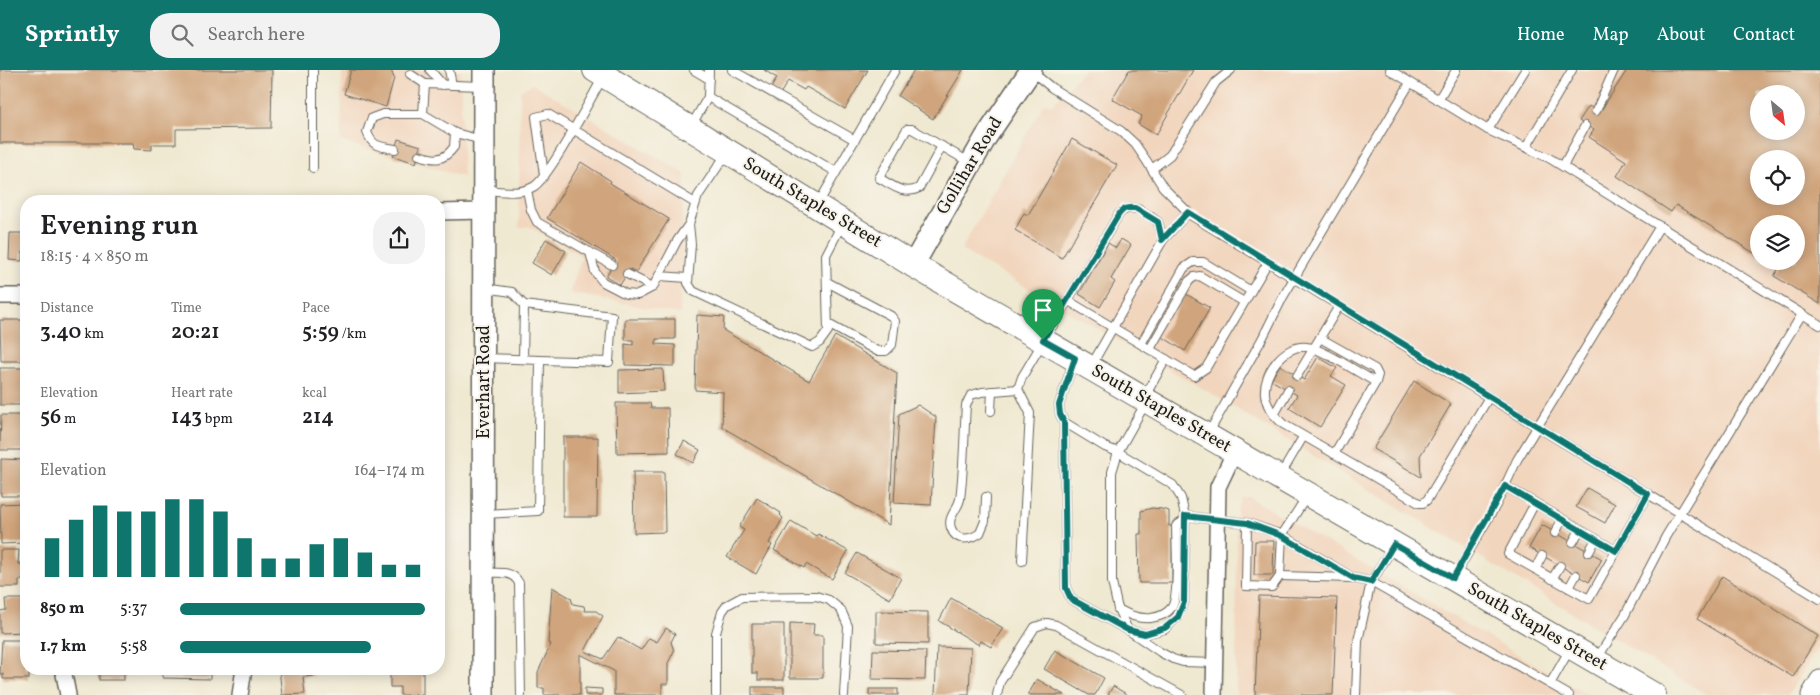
<!DOCTYPE html>
<html lang="en">
<head>
<meta charset="utf-8">
<style>
  :root { --surface:#fff; --page:#f2f2f2; --text:#202124; --muted:#757577; --accent:#0f766e }
  body { margin:0; font-family:Vollkorn,serif; background:var(--page); color:var(--text); height:100vh; display:flex; flex-direction:column; font-size:19px; white-space:nowrap }
  * { box-sizing:border-box; margin:0 }
  p { font-size:16px; color:var(--muted) }
  .icon { flex:none; width:28px; height:28px; fill:none; stroke:currentColor; stroke-width:2; stroke-linecap:round; stroke-linejoin:round }
  .map { position:relative; flex:1; overflow:hidden }
  .panel { position:absolute; left:20px; top:125px; width:425px; height:480px; display:flex; flex-direction:column; background:var(--surface); border-radius:20px; box-shadow:0 2px 12px #0003 }
  .panel>* { flex:none }
  .needle { width:32px; rotate:151deg }
  .buttons { position:absolute; left:1750px; top:15px; display:grid; gap:10px }
  .buttons a { display:grid; place-items:center; width:55px; height:55px; border-radius:50%; background:var(--surface); box-shadow:0 2px 12px #0003; font-size:25px }
  .pin { position:absolute; display:grid; place-items:center; width:42px; height:42px; color:#fff; margin:-51px -21px; border-radius:50% 50% 50% 0; rotate:-45deg; box-shadow:0 0 5px #0007 }
  .pin .icon { rotate:45deg }
  .round { display:grid; place-items:center; flex:none; width:52px; height:52px; border-radius:20px; background:var(--page) }
  .head { display:flex; align-items:center; justify-content:space-between; height:85px; padding:0 20px }
  h1 { font-size:28px; font-weight:600; line-height:38px }
  .metrics { display:grid; grid-template-columns:repeat(3,1fr); gap:8px; height:85px; padding:5px 20px }
  .metrics div { display:grid; align-content:center }
  .metrics b { font-size:21px; font-weight:600 }
  .metrics small { font-size:14px; font-weight:400 }
  .metrics p { font-size:14px }
  .chart { height:140px; padding:10px 20px }
  .chart p { display:flex; justify-content:space-between }
  .chart svg { width:100%; height:90px; margin-top:5px; stroke:var(--accent); stroke-width:6 }
  ul { padding:0 20px; list-style:none; font-size:16px }
  li { display:grid; grid-template-columns:80px 60px 1fr; align-items:center; height:38px }
  li i { height:12px; border-radius:6px; background:var(--accent) }
  header { display:flex; align-items:center; gap:30px; box-sizing:border-box; height:70px; padding:0 25px; background:var(--accent); color:#fff }
  header strong { font-size:24px }
  nav { display:flex; gap:28px; margin-inline-start:auto; font-size:18px }
  .search { width:350px; height:45px; background:var(--page); display:flex; align-items:center; gap:12px; box-sizing:border-box; padding:0 18px; border-radius:20px; color:var(--muted); font-size:19px }
  .map>svg:first-child { display:block }
  .built { fill:#f2d5bd; fill-rule:evenodd }
  .building { fill:#d0a47c; fill-rule:evenodd }
  .lines { fill:none; stroke-linecap:round; stroke-linejoin:round }
  .service-casing { stroke:#66645c; stroke-width:10 }
  .minor-casing { stroke:#66645c; stroke-width:18 }
  .tertiary-casing { stroke:#66645c; stroke-width:21 }
  .secondary-casing { stroke:#66645c; stroke-width:24 }
  .primary-casing { stroke:#66645c; stroke-width:26 }
  .service { stroke:#fff; stroke-width:8 }
  .minor { stroke:#fff; stroke-width:15 }
  .tertiary { stroke:#fff; stroke-width:19 }
  .secondary { stroke:#fff; stroke-width:21 }
  .primary { stroke:#fff; stroke-width:24 }
  .route-casing { stroke:#fff; stroke-width:10 }
  .route { stroke:#0f766e; stroke-width:6 }
  .labels { text-anchor:middle; dominant-baseline:central; stroke-width:4; stroke-linejoin:round; paint-order:stroke }
  .street-label { font-size:18px; fill:#1c1c1c; stroke:#f7f3e8 }
</style>
</head>
<body>
<header>
<strong>Sprintly</strong>
<div class="search"><svg class="icon" aria-label="search" viewBox="0 0 24 24"><circle cx="10" cy="10" r="6"/><path d="M15 15l6 6"/></svg>Search here</div>
<nav><a>Home</a><a>Map</a><a>About</a><a>Contact</a></nav>
</header>
<div class="map">
<svg width="1820" height="625" viewBox="0 0 1820 625">
  <rect width="100%" height="100%" fill="#f7f3e8"/>
  <filter id="ink" filterUnits="userSpaceOnUse"><feTurbulence type="fractalNoise" baseFrequency=".02" numOctaves="2"/><feDisplacementMap in="SourceGraphic" scale="10" xChannelSelector="R" yChannelSelector="G"/><feConvolveMatrix kernelMatrix="1 2 1 2 8 2 1 2 1" color-interpolation-filters="sRGB"/></filter>
  <filter id="wash" filterUnits="userSpaceOnUse"><feTurbulence type="fractalNoise" baseFrequency=".0096" numOctaves="4" result="noise"/><feDisplacementMap in="SourceGraphic" scale="20" xChannelSelector="R" yChannelSelector="G"/><feGaussianBlur stdDeviation="1.12" result="paint"/><feColorMatrix in="noise" values="0 0 0 0 0 0 0 0 0 0 0 0 0 0 0 0 0 1.4 0 .05"/><feComposite in="paint" operator="in"/></filter>
  <g filter="url(#wash)">
    <rect width="100%" height="100%" fill="#f0e9d2"/>
    <g class="built">
      <polygon points="342,0 460,0 463,107 341,71"/>
      <path d="M1084,0H1820V574L1788,625H1709L1704,623L1212,324L961,180L1044,33L1052,35ZM1759,24H1796V61H1759ZM1759,89H1796V126H1759ZM1759,154H1796V191H1759Z"/>
      <polygon points="533,14 685,104 680,244 570,223 582,186 528,156 519,158 520,21"/>
      <polygon points="1242,427 1249,427 1587,625 1236,625 1237,438"/>
    </g>
    <g id="blocks">
      <g class="building">
        <polygon points="0,0 272,0 271,58 176,59 176,74 152,74 152,80 134,79 133,73 0,73"/>
        <polygon points="351,0 391,0 394,8 386,37 344,24"/>
        <polygon points="764,0 868,0 845,39 806,17 804,20 788,11 780,24 771,18 777,8"/>
        <polygon points="914,0 963,0 933,49 898,26"/>
        <polygon points="1129,0 1193,0 1156,65 1138,54 1142,46 1112,29"/>
        <path d="M1627,0H1820V234L1774,206L1779,198L1767,191H1796V154H1759V186L1676,135L1671,142L1617,106L1626,91L1589,67L1594,60L1579,51L1589,36L1600,42ZM1759,24H1796V61H1759ZM1759,89H1796V126H1759Z"/>
        <polygon points="398,69 421,76 416,93 393,86"/>
        <polygon points="1072,69 1117,95 1062,188 1015,160 1024,143 1028,145"/>
        <polygon points="581,92 611,111 610,113 669,149 636,202 630,199 620,215 606,206 616,190 547,148"/>
        <polygon points="10,163 26,163 26,183 22,182 22,191 9,190"/>
        <polygon points="546,169 566,181 552,205 532,193"/>
        <polygon points="1121,169 1131,175 1111,209 1115,212 1100,237 1079,224 1108,173 1116,178"/>
        <polygon points="1186,224 1210,238 1185,281 1161,266"/>
        <polygon points="697,245 724,247 723,260 809,311 835,266 897,303 889,455 722,357 723,322 695,320"/>
        <polygon points="625,249 675,249 675,269 656,269 656,274 675,275 675,296 625,295 625,274 633,275 633,270 625,270"/>
        <polygon points="0,250 24,250 25,291 1,291"/>
        <polygon points="1318,287 1337,298 1331,306 1346,315 1320,357 1289,338 1297,325 1271,310 1280,295 1304,310"/>
        <rect x="0" y="298" width="24" height="37"/>
        <polygon points="663,299 664,321 619,323 619,300"/>
        <polygon points="1414,311 1451,334 1420,386 1421,407 1373,379"/>
        <polygon points="616,333 650,333 651,338 668,338 669,382 617,383"/>
        <polygon points="918,335 936,347 931,435 894,433 899,344"/>
        <polygon points="1,345 26,345 26,380 0,380"/>
        <polygon points="563,367 598,367 597,447 563,447"/>
        <polygon points="684,371 700,380 693,393 677,384"/>
        <polygon points="1,389 26,390 26,426 1,426"/>
        <polygon points="633,402 664,402 665,462 634,463"/>
        <polygon points="1587,418 1615,434 1605,453 1576,437"/>
        <polygon points="757,428 781,443 780,445 783,448 769,473 772,475 756,504 727,487 744,460 739,457"/>
        <polygon points="24,433 24,473 1,474 0,434"/>
        <polygon points="1152,438 1162,439 1169,441 1169,456 1172,456 1172,513 1139,513 1138,464 1141,464 1141,441"/>
        <polygon points="791,451 816,466 818,464 848,481 832,509 806,494 804,498 774,480"/>
        <polygon points="1542,455 1602,489 1589,512 1529,478"/>
        <polygon points="1255,471 1274,471 1273,505 1254,505"/>
        <polygon points="0,480 19,480 18,494 24,494 24,510 19,510 19,517 0,517"/>
        <polygon points="857,483 901,508 890,529 845,503"/>
        <polygon points="1722,506 1818,566 1793,607 1697,549"/>
        <polygon points="552,517 571,528 573,534 584,536 585,541 596,541 603,546 585,581 603,589 618,567 641,580 649,568 657,572 666,558 675,564 671,572 674,581 668,593 668,614 662,614 662,625 614,625 614,601 580,584 580,625 544,625 544,618 538,618 538,602 551,574 548,573"/>
        <polygon points="1259,526 1337,528 1333,625 1255,625"/>
        <polygon points="951,528 1003,558 991,577 981,571 979,575 939,551"/>
        <polygon points="5,529 26,529 26,562 0,563 0,541 6,540"/>
        <polygon points="876,541 928,542 928,574 876,573"/>
        <polygon points="790,553 814,554 813,565 823,565 823,608 790,608"/>
        <polygon points="752,554 784,554 784,610 758,610 758,603 752,603"/>
        <polygon points="2,570 26,570 26,599 29,599 29,609 3,609 3,604 0,604"/>
        <polygon points="937,577 971,578 969,625 935,625"/>
        <polygon points="873,580 926,581 925,610 872,609"/>
        <polygon points="1055,580 1104,608 1095,625 1089,625 1044,599"/>
        <rect x="99" y="599" width="25" height="11"/>
        <polygon points="163,599 210,599 210,609 163,608"/>
        <polygon points="279,599 313,599 314,606 303,607 305,624 282,625"/>
        <polygon points="390,599 423,599 423,625 400,625 400,617 390,617"/>
        <polygon points="1037,609 1064,625 1028,625"/>
        <polygon points="1113,616 1128,625 1108,625"/>
        <rect x="752" y="617" width="32" height="8"/>
        <polygon points="585,618 602,619 602,625 585,625"/>
        <rect x="869" y="619" width="29" height="6"/>
      </g>
    </g>
  </g>
  <g filter="url(#ink)">
    <use href="#blocks" fill-opacity="0" stroke="#66645c" stroke-width="1"/>
    <g class="lines">
      <defs>
        <g id="service">
          <polyline points="430,0 443,15"/>
          <polyline points="449,0 452,15"/>
          <polyline points="694,0 709,9"/>
          <polyline points="732,0 855,70"/>
          <polyline points="1390,0 1488,60 1549,88 1820,255"/>
          <polyline points="1031,1 1052,18 1121,61 1135,74 1146,90 1163,117 1192,146 1820,529"/>
          <polyline points="410,4 425,14"/>
          <polyline points="708,27 836,102"/>
          <polyline points="1438,30 1456,0"/>
          <polyline points="1596,41 1614,0"/>
          <polyline points="691,56 708,27 709,0"/>
          <polyline points="1488,60 1525,0"/>
          <polyline points="482,70 455,63 423,44 425,14 482,16"/>
          <path d="M942,76L919,118C904,126 892,115 879,108L907,59H912L969,92"/>
          <polyline points="1527,76 1572,0"/>
          <path d="M395,79C380,76 373,78 367,62L372,48L383,44H423"/>
          <polyline points="727,83 698,126 689,154 691,174 688,213 693,221 812,277 820,272 828,261 826,185 842,154"/>
          <path d="M419,85C434,90 443,92 454,77L455,63"/>
          <polyline points="1563,96 1585,56"/>
          <polyline points="313,98 313,0"/>
          <polyline points="1152,99 1170,85 1216,12 1231,0"/>
          <polyline points="544,105 536,47 548,44 695,133"/>
          <path d="M484,120C501,121 518,125 533,117C548,110 592,26 603,7"/>
          <polyline points="527,120 531,140 537,152 612,195"/>
          <polyline points="818,134 895,0"/>
          <polyline points="590,182 595,202 603,212 626,224 638,225 653,217 677,171 689,154"/>
          <polyline points="627,204 653,217"/>
          <polyline points="659,206 688,208"/>
          <polyline points="827,212 891,246 895,251 892,275 886,281 877,281 828,254"/>
          <polyline points="484,218 512,222 524,235 612,246 609,292 540,290"/>
          <polyline points="1067,230 1194,306 1206,298 1268,192"/>
          <polyline points="1320,268 1375,299 1378,305 1376,312 1334,384"/>
          <polyline points="1141,274 1184,198 1193,192 1203,192 1251,221"/>
          <polyline points="1150,279 1189,211 1194,207 1200,206 1244,232"/>
          <polyline points="485,288 540,290 538,441 485,444"/>
          <polyline points="523,289 524,235"/>
          <polyline points="1091,296 1163,170 1188,142"/>
          <polyline points="1297,306 1339,236"/>
          <path d="M1376,312C1360,304 1322,278 1307,277C1284,274 1263,303 1265,324C1266,337 1274,346 1283,354L1419,433H1423L1427,430L1489,327"/>
          <polyline points="1145,326 1166,289"/>
          <polyline points="1145,334 1118,382 1173,415 1181,428 1185,446 1247,453 1282,465 1307,426"/>
          <polyline points="991,341 992,321"/>
          <polyline points="1274,345 1288,320"/>
          <polyline points="1064,352 1060,344 1059,335 1074,290"/>
          <polyline points="1208,364 1262,269 1283,227 1410,13"/>
          <polyline points="1280,406 1303,367"/>
          <polyline points="1505,416 1535,433"/>
          <path d="M986,427L985,451L980,463C970,470 956,472 951,458C947,446 958,440 960,429C964,398 964,366 966,335L971,325L982,322L1018,319"/>
          <polyline points="1185,446 1184,532 1177,547 1165,559 1145,564 1128,560 1071,529 1066,518 1064,352 1105,377 1118,382 1112,402 1112,512 1118,539 1128,560 1160,582 1173,589 1183,592 1215,593"/>
          <polyline points="1247,453 1246,516 1272,517 1280,506 1282,465 1353,508 1371,512 1393,477"/>
          <polyline points="1555,463 1562,450"/>
          <polyline points="1573,472 1580,460"/>
          <polyline points="1616,481 1535,433 1508,484 1589,529 1648,424"/>
          <polyline points="1589,482 1596,469"/>
          <path d="M1022,491L1030,343L1018,319L1022,307L1119,144C1132,131 1146,143 1158,152L1163,170"/>
          <polyline points="1535,499 1542,486"/>
          <path d="M485,503C499,503 512,500 519,513L521,625"/>
          <polyline points="1455,505 1496,435 1517,390 1660,156"/>
          <polyline points="1280,506 1353,508"/>
          <polyline points="1552,509 1560,496"/>
          <polyline points="1569,518 1576,505"/>
          <path d="M1118,539C1129,545 1138,549 1151,548C1159,547 1167,544 1172,537C1180,524 1176,473 1176,456L1185,450"/>
          <polyline points="1596,590 1625,545 1666,466 1802,244"/>
          <polyline points="1550,614 1570,579"/>
          <polyline points="716,625 716,563 722,542 727,535 742,527 816,526 829,530 841,540 848,556 844,625"/>
          <polyline points="997,625 1000,612 1035,557 1047,553 1056,555 1182,625"/>
          <polyline points="1356,625 1358,571 1371,512 1569,625"/>
        </g>
        <g id="minor">
          <polyline points="439,142 484,141"/>
          <polyline points="0,226 26,226"/>
          <polyline points="63,599 68,625"/>
          <polyline points="240,625 244,599"/>
          <polyline points="1214,625 1218,417 1235,381"/>
        </g>
        <polyline id="tertiary" points="1811,625 1820,610"/>
        <g id="secondary">
          <polyline points="913,195 986,67 1031,0"/>
          <polyline points="483,625 484,0"/>
        </g>
        <polyline id="primary" points="595,0 913,195 1654,625"/>
      </defs>
      <use href="#service" class="service-casing"/>
      <use href="#minor" class="minor-casing"/>
      <use href="#tertiary" class="tertiary-casing"/>
      <use href="#secondary" class="secondary-casing"/>
      <use href="#primary" class="primary-casing"/>
      <use href="#service" class="service"/>
      <use href="#minor" class="minor"/>
      <use href="#tertiary" class="tertiary"/>
      <use href="#secondary" class="secondary"/>
      <use href="#primary" class="primary"/>
    </g>
  </g>
  <g class="lines" filter="url(#ink)">
    <defs>
      <polygon id="route" points="1129,138 1135,138 1158,152 1162,170 1188,142 1648,424 1616,481 1505,416 1453,508 1394,474 1371,512 1353,508 1282,466 1247,453 1185,446 1184,532 1178,547 1165,558 1145,564 1128,560 1071,529 1066,518 1064,352 1060,344 1059,335 1075,288 1043,270 1119,144 1124,139"/>
    </defs>
    <use href="#route" class="route-casing"/>
    <use href="#route" class="route"/>
  </g>
  <g class="labels">
    <g class="street-label">
      <text transform="translate(970 96) rotate(-59)">Gollihar Road</text>
      <text transform="translate(812 133) rotate(31)">South Staples Street</text>
      <text transform="translate(484 312) rotate(-90)">Everhart Road</text>
      <text transform="translate(1161 339) rotate(30)">South Staples Street</text>
      <text transform="translate(1537 557) rotate(30)">South Staples Street</text>
    </g>
  </g>
</svg>
<div class="buttons">
<a><svg class="needle" viewBox="-14 -14 28 28"><path d="M0-13l5 13h-10z" fill="#e53935"/><path d="M0 13l5-13h-10z" fill="#757577"/></svg></a>
<a><svg class="icon" aria-label="locate" viewBox="0 0 24 24"><circle cx="12" cy="12" r="6"/><path d="M12 2v4M12 18v4M2 12h4M18 12h4"/></svg></a>
<a><svg class="icon" aria-label="layers" viewBox="0 0 24 24"><path d="M12 4l9 5-9 5-9-5zM3 14l9 5 9-5"/></svg></a>
</div>
<div class="pin" style="left:1043px;top:270px;background:#1e9e55"><svg class="icon" aria-label="arrive" viewBox="0 0 24 24"><path d="M6 21V4h12l-3 4 3 4H6"/></svg></div>
<section class="panel">
<div class="head"><div><h1>Evening run</h1><p>18:15 · 4 × 850 m</p></div><a class="round"><svg class="icon" aria-label="share" viewBox="0 0 24 24"><path d="M12 15V3M7 8l5-5 5 5M5 13v7h14v-7"/></svg></a></div>
<div class="metrics">
<div><p>Distance</p><b>3.40<small> km</small></b></div>
<div><p>Time</p><b>20:21</b></div>
<div><p>Pace</p><b>5:59<small> /km</small></b></div>
</div>
<div class="metrics">
<div><p>Elevation</p><b>56<small> m</small></b></div>
<div><p>Heart rate</p><b>143<small> bpm</small></b></div>
<div><p>kcal</p><b>214</b></div>
</div>
<div class="chart"><p><span>Elevation</span>164–174 m</p>
<svg viewBox="0 0 160 44" preserveAspectRatio="none"><path d="M5 44V25M15 44V16M25 44V9M35 44V12M45 44V12M55 44V6M65 44V6M75 44V12M85 44V25M95 44V35M105 44V35M115 44V28M125 44V25M135 44V32M145 44V38M155 44V38"/></svg>
</div>
<ul>
<li><b>850 m</b>5:37<i style="width:100%"></i></li>
<li><b>1.7 km</b>5:58<i style="width:78%"></i></li>
</ul>
</section>
</div>
</body>
</html>
